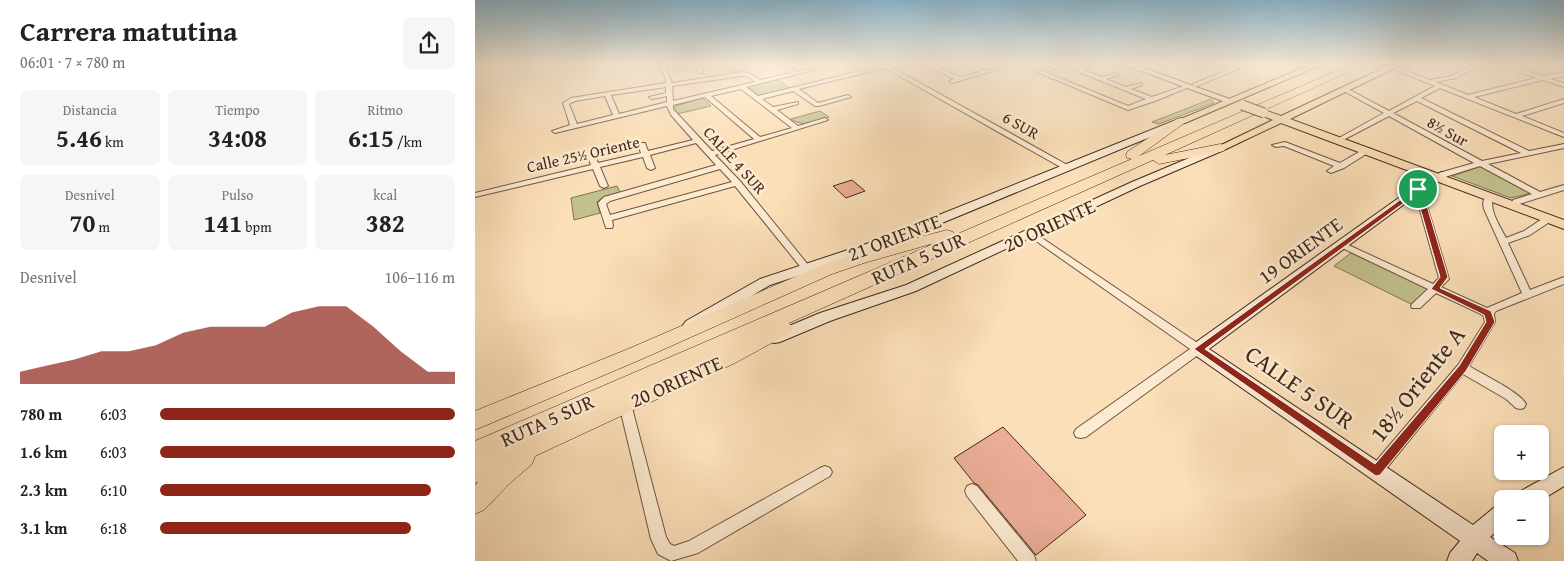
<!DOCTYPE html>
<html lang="es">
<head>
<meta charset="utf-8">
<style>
  :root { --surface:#fff; --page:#f6f6f6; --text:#222; --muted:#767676; --accent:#8f2418 }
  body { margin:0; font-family:"Gentium Book Plus",serif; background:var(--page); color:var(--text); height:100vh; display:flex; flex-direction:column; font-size:19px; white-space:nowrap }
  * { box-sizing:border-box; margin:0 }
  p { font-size:16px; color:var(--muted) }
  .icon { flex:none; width:28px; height:28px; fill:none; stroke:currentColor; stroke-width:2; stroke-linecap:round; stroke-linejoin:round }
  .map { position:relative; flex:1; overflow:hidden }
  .panel { display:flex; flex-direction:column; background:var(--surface); width:475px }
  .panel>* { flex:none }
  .controls { position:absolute; left:1019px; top:425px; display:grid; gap:10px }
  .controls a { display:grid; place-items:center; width:55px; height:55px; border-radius:8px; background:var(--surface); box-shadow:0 1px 4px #0004; font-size:25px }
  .pin { position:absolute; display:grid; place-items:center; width:42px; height:42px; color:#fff; margin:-21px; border:2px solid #fff; border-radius:50%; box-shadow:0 1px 5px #0007 }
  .round { display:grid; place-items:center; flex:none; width:52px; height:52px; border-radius:8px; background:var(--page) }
  .headline { display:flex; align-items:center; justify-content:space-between; height:85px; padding:0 20px }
  h1 { font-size:28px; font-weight:600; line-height:38px }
  .metrics { display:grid; grid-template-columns:repeat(3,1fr); gap:8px; height:85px; padding:5px 20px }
  .metrics div { display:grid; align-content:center; border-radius:8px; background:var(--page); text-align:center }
  .metrics b { font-size:25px; font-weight:600 }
  .metrics small { font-size:14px; font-weight:400 }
  .metrics p { font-size:14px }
  .chart { height:140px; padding:10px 20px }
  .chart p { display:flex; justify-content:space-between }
  .chart svg { width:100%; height:90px; margin-top:5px; fill:var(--accent); opacity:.7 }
  ul { padding:0 20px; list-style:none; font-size:16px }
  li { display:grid; grid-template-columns:80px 60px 1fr; align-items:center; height:38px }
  li i { height:12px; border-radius:6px; background:var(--accent) }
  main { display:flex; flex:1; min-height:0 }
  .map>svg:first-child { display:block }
  .green { fill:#c2c18d; stroke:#827453 }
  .building { fill:#ebad98; stroke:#412719 }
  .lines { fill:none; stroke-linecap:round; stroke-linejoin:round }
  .street-casing { stroke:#705541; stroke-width:2 }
  .secondary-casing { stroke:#412719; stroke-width:2 }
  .primary-casing { stroke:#412719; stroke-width:2 }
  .highway-casing { stroke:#412719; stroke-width:1 }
  .street { fill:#fcead1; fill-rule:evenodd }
  .secondary { fill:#fcead1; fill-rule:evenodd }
  .primary { fill:#fbdfb8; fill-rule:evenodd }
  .highway { fill:#fbdfb8; fill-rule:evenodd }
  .primary-bridge-casing { stroke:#412719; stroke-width:11; stroke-linecap:butt }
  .primary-bridge { stroke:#fbdfb8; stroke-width:9 }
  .route { fill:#8f2418; stroke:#fff; fill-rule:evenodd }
  .labels { text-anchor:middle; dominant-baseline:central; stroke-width:5; stroke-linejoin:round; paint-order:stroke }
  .far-street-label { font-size:16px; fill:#412719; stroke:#fcead1 }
  .street-label { font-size:20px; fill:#412719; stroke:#fcead1 }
  .near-street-label { font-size:24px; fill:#412719; stroke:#fcead1 }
</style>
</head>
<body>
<main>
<section class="panel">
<div class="headline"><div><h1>Carrera matutina</h1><p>06:01 · 7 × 780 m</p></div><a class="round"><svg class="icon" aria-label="share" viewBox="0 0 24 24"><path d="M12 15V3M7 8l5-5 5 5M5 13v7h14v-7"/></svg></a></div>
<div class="metrics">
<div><p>Distancia</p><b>5.46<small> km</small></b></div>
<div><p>Tiempo</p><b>34:08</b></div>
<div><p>Ritmo</p><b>6:15<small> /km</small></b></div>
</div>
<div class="metrics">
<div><p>Desnivel</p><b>70<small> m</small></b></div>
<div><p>Pulso</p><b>141<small> bpm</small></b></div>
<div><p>kcal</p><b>382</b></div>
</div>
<div class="chart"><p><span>Desnivel</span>106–116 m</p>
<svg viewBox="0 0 160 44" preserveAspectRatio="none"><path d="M0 44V38L10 35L20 32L30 28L40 28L50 25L60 19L70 16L80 16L90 16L100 9L110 6L120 6L130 16L140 28L150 38L160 38V44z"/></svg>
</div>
<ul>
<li><b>780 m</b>6:03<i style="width:100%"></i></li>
<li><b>1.6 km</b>6:03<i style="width:100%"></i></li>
<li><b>2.3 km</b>6:10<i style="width:92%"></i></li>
<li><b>3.1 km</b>6:18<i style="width:85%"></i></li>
</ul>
</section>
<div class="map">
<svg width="1089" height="561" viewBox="0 0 1089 561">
  <rect width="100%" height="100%" fill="#fbdfb8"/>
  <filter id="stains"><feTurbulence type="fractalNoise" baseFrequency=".004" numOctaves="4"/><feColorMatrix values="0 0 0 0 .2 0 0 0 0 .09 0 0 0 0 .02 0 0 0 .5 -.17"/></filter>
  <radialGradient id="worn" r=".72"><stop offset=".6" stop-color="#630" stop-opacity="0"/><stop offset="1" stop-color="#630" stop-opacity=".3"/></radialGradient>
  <g class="green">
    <polygon points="302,79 316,89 283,96 272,86"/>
    <polygon points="228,98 236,106 202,114 200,112 200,106"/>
    <polygon points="736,99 739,103 684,124 677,122"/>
    <path d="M345,111L354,117C340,121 329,128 316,119Z"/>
    <polygon points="1007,166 1057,193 1036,198 977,176"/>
    <polygon points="142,186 145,192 127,198 122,202 125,213 99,220 96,198"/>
    <polygon points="876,253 955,290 938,305 859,266"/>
  </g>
  <g class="building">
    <polygon points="377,180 390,191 371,198 358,186"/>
    <polygon points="528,427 611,515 561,555 503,485 499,483 479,458"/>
  </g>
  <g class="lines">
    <defs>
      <g id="street">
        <path d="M184,64H190L197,83L267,72L276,74L285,80L316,73L303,64H310L322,72L354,64H364L271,87L283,96L406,66L404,64H411L596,167L595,169H589L410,68L324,89L343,103L373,95L376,97L344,106H340L318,91L287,99L298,107L323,102V104L302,110L323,126L350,118L353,120L240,155L265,181L334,266L336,268L334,270H328L260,186L137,220L138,226L137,228H131L123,203L129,197L241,165L221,143L175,155L180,168L176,170L172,168L168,157L125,167L133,186L129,188L125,186L118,169L0,197V193L116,165L113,157L114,155H120L123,163L166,153L163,145L167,143H170L173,151L218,140L196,115L192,106L80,133L77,131L95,125L88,103L96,98L191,83V79ZM267,76H272L280,82L198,101L197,86ZM191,87V93L174,97L177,99L192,96V102L144,114L136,95ZM266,89L317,128L285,137L236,96ZM130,96L138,115L102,124L94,104L100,101ZM230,97L279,139L237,151L198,109V105ZM245,169L257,182L135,215L131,204L135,201Z"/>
        <polygon points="219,64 225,64 228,73 224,73"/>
        <polygon points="250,64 256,64 258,66 273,64 275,67 272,69 256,70"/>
        <path d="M449,64H456L485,77L505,72L489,64C497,64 502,68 509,70C517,71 532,64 542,64L477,83L474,81L479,79Z"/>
        <path d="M585,64H593L603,68L619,65V67L608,70L626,77L643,73V75L631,79L650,87L667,83V85L656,89L677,97L712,85L717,86L680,101L653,110L562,72ZM589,66L671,99L653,106L570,72Z"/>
        <polygon points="717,64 725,64 711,70 708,68"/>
        <polygon points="740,64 749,64 763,69 722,86 718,86 718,84 755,69"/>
        <path d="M999,64H1006L981,78L961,82L993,95L1061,78L1021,64H1029L1068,76L1089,72V76L1075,79L1089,83V87L1068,80L999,97L1041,114L1089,99V103L1047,116L1089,133V137L965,88L946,98L1054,151L1089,144V148L1013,164L1065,192L1089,185V190L1041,205L1037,202L1038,200L1057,194L1005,166L970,177H964V173L999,163L914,116L870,139L864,138L909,113L867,90V88H871L914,111L960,86L915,68V66H919L955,80L977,76ZM942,101L1046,153L1007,161L918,113Z"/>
        <polygon points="810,142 865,163 889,149 896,151 869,168 856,173 852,171 859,166 809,146 801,147 797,145"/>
        <path d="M940,187H943L947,189L974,279L966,287L1012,308L1047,293L1009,209L1008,203L1010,197L1014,195L1018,197C1014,211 1025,226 1031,238L1049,231L1070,217H1076L1077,219L1076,221L1055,235L1033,243L1055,290L1089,277V284L1021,311L1019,314L1020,322L994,366C1007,374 1045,392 1051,404L1049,408L1045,409L1041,408L1031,399L988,374L906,475L901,477L896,475L894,471L896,467L983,365L1010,322L1008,315L961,293L945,308H937L936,306L937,304L953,289L861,245L863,243H869L958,284L964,278L939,189Z"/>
        <polygon points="564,236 727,346 729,349 727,352 611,437 606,438 601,437 599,433 601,429 715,349 561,241 559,239 561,237"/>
        <polygon points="150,399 154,400 156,404 191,537 195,544 199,546 214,541 345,468 350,466 355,468 357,472 355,476 223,553 196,561 183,554 176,539 144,404 146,400"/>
        <polygon points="497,484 502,486 559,555 561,561 543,561 492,496 490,491 492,486"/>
      </g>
      <g id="secondary">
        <polygon points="0,64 6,64 0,66"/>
        <polygon points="647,64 658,64 760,101 753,103"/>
        <polygon points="706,118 711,121 709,123 404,249 295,285 221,329 216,330 211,329 208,325 211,321 285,279 394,243"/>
        <polygon points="745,145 750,148 749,150 665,186 441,291 355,321 305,342 300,343 295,342 292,338 295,334 345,313 431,285 657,182"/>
        <polygon points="967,172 971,173 972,175 971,177 947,191 734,349 998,525 1021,506 1028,504 1028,526 1015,537 1040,553 1043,561 1013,561 1002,553 997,561 972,561 975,553 985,541 717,353 715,349 717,345 939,187"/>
        <polygon points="1089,467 1089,486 1065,501 1065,499 1041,499 1044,492"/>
      </g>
      <g id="primary">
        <polygon points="837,64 848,64 710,123 702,123 701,121"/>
        <polygon points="917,64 928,64 815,119 1089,220 1089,229 806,123 749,150 741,150 740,148 798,120 786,115 786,111 789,110 806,116"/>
      </g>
      <polygon id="highway" points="878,64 891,64 690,155 745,144 749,145 751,148 749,151 684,164 678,160 314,323 318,328 315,333 260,363 60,456 57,464 33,485 9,510 0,514 0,485 3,482 0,483 0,441 463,242 389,263 357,274 167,359 0,430 0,411 153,349 345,266 377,255 472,230 478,232 480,235 657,159 652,158 651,155 652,152 702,119 706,118 712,121 664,156"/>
    </defs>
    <use href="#street" class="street-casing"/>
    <use href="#secondary" class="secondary-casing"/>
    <use href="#primary" class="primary-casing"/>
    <use href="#highway" class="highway-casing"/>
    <use href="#street" class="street"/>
    <use href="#secondary" class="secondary"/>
    <use href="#primary" class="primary"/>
    <use href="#highway" class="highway"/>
    <defs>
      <polyline id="primary-bridge" points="767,105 789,113"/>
    </defs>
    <use href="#primary-bridge" class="primary-bridge-casing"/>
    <use href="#primary-bridge" class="primary-bridge"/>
  </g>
  <linearGradient id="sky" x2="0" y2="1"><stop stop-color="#8bb8d1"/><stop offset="0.45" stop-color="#fdf1df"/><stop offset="1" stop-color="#fdf1df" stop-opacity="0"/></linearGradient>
  <rect width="1089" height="142" fill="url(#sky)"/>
  <path class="route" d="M943,187L947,189L973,277L965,288L1016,311L1020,322L991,371L905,475L901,476L719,349ZM941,194L965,277L956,289L1009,315L1011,322L984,366L900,464L730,349Z"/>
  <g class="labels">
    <g class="far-street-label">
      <text transform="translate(546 125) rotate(29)">6 SUR</text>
      <text transform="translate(973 131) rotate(29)">8½ Sur</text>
      <text transform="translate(108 154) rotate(-13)">Calle 25½ Oriente</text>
      <text transform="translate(260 160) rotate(48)">CALLE 4 SUR</text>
    </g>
    <g class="street-label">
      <text transform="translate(574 225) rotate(-25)">20 ORIENTE</text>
      <text transform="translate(419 237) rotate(-21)">21 ORIENTE</text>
      <text transform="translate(825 250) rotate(-36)">19 ORIENTE</text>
      <text transform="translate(443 258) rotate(-24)">RUTA 5 SUR</text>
      <text transform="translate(201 381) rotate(-24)">20 ORIENTE</text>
      <text transform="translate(72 420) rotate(-24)">RUTA 5 SUR</text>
    </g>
    <g class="near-street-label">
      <text transform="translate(942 384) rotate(-52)">18½ Oriente A</text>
      <text transform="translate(825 387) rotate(35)">CALLE 5 SUR</text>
    </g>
  </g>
  <rect width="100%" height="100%" filter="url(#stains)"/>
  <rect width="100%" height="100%" fill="url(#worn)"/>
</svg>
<div class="controls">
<a>+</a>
<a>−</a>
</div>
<div class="pin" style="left:943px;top:189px;background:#1e9e55"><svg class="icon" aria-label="arrive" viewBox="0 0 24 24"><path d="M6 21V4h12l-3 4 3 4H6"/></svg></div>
</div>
</main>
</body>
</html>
